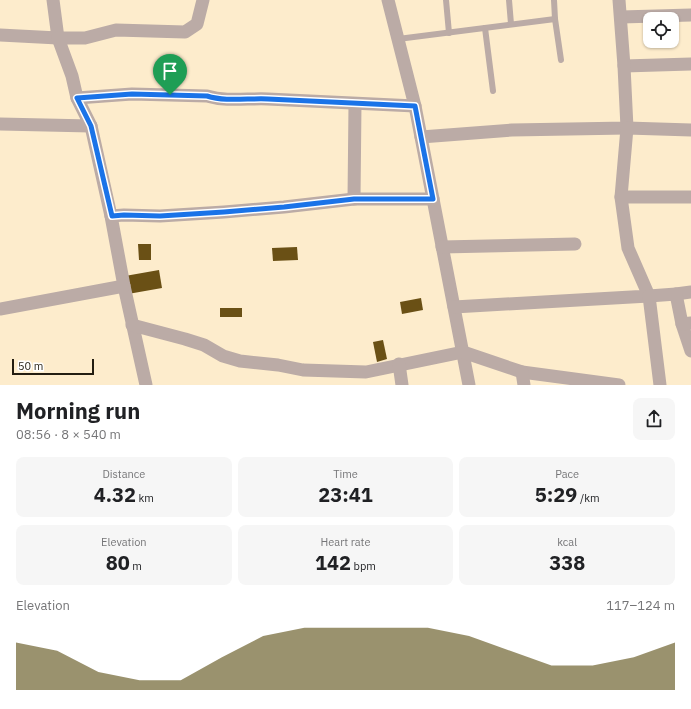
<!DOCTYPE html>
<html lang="en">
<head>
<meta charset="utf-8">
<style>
  :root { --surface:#fff; --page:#f6f6f6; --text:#202124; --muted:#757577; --accent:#706431 }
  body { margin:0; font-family:"IBM Plex Sans",sans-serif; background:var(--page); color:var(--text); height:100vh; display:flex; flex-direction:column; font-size:15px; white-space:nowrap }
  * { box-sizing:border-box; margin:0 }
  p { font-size:13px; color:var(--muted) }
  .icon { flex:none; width:22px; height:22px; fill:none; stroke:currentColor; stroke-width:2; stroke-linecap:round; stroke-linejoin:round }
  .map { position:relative; height:385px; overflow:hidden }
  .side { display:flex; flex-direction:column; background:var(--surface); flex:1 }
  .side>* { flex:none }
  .controls { position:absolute; left:643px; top:12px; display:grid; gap:8px }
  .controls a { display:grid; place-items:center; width:36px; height:36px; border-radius:8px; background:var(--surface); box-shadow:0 1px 3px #0004; font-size:20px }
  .scale { position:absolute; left:12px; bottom:10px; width:82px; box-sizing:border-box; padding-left:4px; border:2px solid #231d11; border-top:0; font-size:11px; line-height:14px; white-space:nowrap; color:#231d11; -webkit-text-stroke:3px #fff; paint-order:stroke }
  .pin { position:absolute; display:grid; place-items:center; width:34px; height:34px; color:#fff; margin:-41px -17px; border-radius:50% 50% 50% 0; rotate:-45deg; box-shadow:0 0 4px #0007 }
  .pin .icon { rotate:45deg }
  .round { display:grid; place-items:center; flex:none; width:42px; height:42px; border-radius:8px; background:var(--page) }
  .summary { display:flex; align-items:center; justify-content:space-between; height:68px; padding:0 16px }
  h1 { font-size:22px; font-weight:700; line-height:30px }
  .figures { display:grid; grid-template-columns:repeat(3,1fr); gap:6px; height:68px; padding:4px 16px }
  .figures div { display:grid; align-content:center; border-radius:8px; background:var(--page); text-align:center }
  .figures b { font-size:20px; font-weight:700 }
  .figures small { font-size:11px; font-weight:400 }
  .figures p { font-size:11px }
  .chart { height:112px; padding:8px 16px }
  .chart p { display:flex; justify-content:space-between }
  .chart svg { width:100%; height:72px; margin-top:4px; fill:var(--accent); opacity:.7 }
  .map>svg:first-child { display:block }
  .building { fill:#6a5015 }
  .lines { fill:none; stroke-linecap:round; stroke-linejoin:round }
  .lane { stroke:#bbaba6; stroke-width:6 }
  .street { stroke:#bbaba6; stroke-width:13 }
  .route-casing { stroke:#fff; stroke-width:8 }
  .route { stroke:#1a73e8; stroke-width:5 }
</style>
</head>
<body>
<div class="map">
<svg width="691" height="385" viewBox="0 0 691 385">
  <rect width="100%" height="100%" fill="#fdeccc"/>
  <g class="building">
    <polygon points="138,244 151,244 151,260 139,260"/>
    <polygon points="297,247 298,260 273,261 272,248"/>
    <polygon points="159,270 162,288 128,294 125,276"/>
    <polygon points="421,298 423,310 402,314 400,302"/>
    <rect x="220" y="308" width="22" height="9"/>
    <polygon points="383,340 387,359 377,362 373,342"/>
  </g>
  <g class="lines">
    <g class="lane">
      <polyline points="446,0 449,33"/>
      <polyline points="509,0 511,24"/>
      <polyline points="554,0 555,19 561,60"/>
      <polyline points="485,28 493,91"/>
      <polyline points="398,39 555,19"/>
    </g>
    <g class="street">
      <polyline points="388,0 415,106 469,385"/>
      <polyline points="621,17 691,15"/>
      <polyline points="0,35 58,38 53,0"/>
      <polyline points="624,66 691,64"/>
      <path d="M77,98L132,94L207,96C227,102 248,98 268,99C317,101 366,104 415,106"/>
      <polyline points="0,124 91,126 77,98 72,76 58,38 85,38 116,30 185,32 197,24 203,0"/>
      <polyline points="91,126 111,216 124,215 160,216 224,212 284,207 354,199 433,199"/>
      <polyline points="421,137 512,130 627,128 624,66 619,0"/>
      <polyline points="621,197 627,128 691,130"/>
      <polyline points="354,199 355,104"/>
      <polyline points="111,216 124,286 146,385"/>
      <polyline points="442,247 575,244"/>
      <polyline points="676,294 691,292"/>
      <polyline points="454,307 649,296 628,248 621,197 691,197"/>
      <polyline points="0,309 124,286"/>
      <polyline points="682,324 691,351"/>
      <polyline points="132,325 185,339 204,345 223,356 240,361 278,365 303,370 366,372 463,352 522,372 619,385"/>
      <polyline points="399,364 402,385"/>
      <polyline points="522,372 524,385"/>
      <polyline points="660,385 649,296 676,294 682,324 691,323"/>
    </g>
  </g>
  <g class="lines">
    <defs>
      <path id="route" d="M132,94L207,96C226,102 248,98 268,99C317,101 366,104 415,106L433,199H354L284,207L224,212L160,216L124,215L112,216L91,126L77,98Z"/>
    </defs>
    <use href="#route" class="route-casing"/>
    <use href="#route" class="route"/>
  </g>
</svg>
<div class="controls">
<a><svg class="icon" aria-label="locate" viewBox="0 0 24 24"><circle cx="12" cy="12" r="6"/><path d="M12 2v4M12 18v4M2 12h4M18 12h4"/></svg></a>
</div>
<div class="scale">50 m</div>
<div class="pin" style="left:170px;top:95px;background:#1e9e55"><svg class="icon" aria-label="arrive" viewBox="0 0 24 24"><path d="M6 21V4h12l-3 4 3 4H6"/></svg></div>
</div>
<section class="side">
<div class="summary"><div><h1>Morning run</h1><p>08:56 · 8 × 540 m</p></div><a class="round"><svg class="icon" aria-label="share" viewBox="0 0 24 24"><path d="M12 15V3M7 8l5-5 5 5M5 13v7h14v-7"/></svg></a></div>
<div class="figures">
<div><p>Distance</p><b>4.32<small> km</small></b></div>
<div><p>Time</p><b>23:41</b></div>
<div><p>Pace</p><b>5:29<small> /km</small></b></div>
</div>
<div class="figures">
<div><p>Elevation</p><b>80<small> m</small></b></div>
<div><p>Heart rate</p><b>142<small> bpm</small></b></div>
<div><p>kcal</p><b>338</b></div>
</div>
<div class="chart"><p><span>Elevation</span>117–124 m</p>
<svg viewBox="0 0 160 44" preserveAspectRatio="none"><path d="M0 44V15L10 20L20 33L30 38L40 38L50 24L60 11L70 6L80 6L90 6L100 6L110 11L120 20L130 29L140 29L150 24L160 15V44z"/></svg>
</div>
</section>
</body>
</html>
